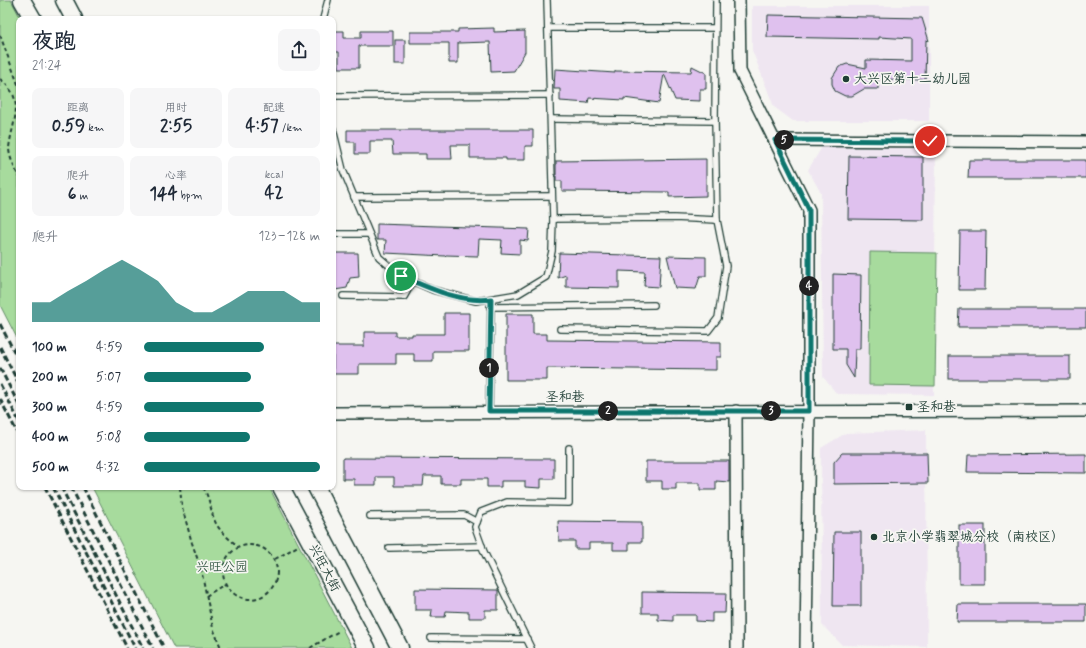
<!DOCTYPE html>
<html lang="zh">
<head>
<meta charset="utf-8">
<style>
  :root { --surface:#fff; --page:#f6f6f7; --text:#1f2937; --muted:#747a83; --accent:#0f766e }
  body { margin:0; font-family:Mynerve,"LXGW WenKai TC",sans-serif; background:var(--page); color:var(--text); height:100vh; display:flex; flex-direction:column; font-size:15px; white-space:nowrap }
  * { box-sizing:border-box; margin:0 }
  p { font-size:13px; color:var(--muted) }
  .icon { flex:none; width:22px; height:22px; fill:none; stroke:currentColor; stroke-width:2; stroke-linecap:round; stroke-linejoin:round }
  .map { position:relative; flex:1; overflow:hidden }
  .side { position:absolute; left:16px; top:16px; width:320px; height:474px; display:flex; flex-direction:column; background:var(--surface); border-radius:8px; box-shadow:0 1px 3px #0004 }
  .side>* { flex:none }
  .pin { position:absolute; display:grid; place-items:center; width:34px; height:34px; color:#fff; margin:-17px; border:2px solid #fff; border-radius:50%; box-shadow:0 1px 4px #0007 }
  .km { position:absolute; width:20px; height:20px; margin:-10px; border-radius:50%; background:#222; color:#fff; font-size:11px; line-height:20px; text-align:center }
  .round { display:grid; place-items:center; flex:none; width:42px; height:42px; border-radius:8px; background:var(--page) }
  .overview { display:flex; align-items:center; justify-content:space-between; height:68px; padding:0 16px }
  h1 { font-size:22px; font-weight:700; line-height:30px }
  .figures { display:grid; grid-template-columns:repeat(3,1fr); gap:6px; height:68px; padding:4px 16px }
  .figures div { display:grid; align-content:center; border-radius:8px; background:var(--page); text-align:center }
  .figures b { font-size:17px; font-weight:700 }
  .figures small { font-size:11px; font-weight:400 }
  .figures p { font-size:11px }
  .chart { height:112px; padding:8px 16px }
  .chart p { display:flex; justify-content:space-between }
  .chart svg { width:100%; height:72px; margin-top:4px; fill:var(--accent); opacity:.7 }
  ul { padding:0 16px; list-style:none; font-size:13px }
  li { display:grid; grid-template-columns:64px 48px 1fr; align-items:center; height:30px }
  li i { height:10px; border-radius:5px; background:var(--accent) }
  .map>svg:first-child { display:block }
  .built { fill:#efe6f1 }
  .green { fill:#a7db9d; stroke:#638c68 }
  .building { fill:#dfc1ee; stroke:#1f3d34 }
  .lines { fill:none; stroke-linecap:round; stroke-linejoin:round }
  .service-casing { stroke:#1f3d34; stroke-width:8 }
  .minor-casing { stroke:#1f3d34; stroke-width:14 }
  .secondary-casing { stroke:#1f3d34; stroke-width:19 }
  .path { stroke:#1f3d34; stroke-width:2; stroke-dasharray:4 3; stroke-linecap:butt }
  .service { stroke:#f6f6f2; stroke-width:5.5 }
  .minor { stroke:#f6f6f2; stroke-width:11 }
  .secondary { stroke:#f6f6f2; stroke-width:16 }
  .rail { stroke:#1f3d34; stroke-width:3; stroke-dasharray:6 3; stroke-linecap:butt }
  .route-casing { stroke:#fff; stroke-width:8 }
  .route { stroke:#0f766e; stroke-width:5 }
  .poi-dot { fill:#1f3d34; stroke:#f6f6f2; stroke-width:1.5 }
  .labels { text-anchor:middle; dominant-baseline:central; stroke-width:3.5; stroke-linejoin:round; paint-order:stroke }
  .poi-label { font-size:13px; fill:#1f3d34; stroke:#f6f6f2; text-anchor:start }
  .street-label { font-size:13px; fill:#1f3d34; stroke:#f6f6f2 }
  .park-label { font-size:13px; fill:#3a5d49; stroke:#f6f6f2 }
</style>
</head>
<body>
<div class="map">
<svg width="1086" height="648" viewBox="0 0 1086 648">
  <rect width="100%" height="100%" fill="#f6f6f2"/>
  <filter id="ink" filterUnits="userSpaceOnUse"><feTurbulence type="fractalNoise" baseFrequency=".025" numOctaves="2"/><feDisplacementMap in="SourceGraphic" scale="8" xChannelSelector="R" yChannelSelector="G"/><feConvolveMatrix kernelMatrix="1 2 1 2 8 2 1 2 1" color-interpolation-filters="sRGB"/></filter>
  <g filter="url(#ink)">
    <g class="built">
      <polygon points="752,6 929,6 929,121 793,121 774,107 752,50"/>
      <polygon points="822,147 936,148 934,395 837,394 823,377 821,193 808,170"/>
      <polygon points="926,430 927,647 842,645 822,625 821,448 846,433"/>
    </g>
    <g class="green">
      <polygon points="0,0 11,0 21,19 19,19 19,342 0,305"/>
      <polygon points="870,252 937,253 935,386 869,385"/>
      <polygon points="92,487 269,487 352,648 174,648"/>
    </g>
    <g class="building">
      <polygon points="768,15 922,18 929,41 926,40 925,80 878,79 878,89 864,89 852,96 845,96 835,91 832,84 832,78 839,67 847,64 866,68 866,60 911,61 911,39 879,37 879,39 767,37"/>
      <polygon points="494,28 494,32 525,31 525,52 514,71 491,72 490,42 458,43 458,63 449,63 449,43 410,43 410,32 458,32 458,29"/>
      <polygon points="333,31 344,31 344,38 361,38 361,31 393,31 393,46 359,46 359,68 339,68 339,52 333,52"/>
      <rect x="395" y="40" width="10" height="24"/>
      <polygon points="692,66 706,73 706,89 700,89 700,101 675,100 664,74 659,103 624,98 624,100 589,98 588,103 560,101 560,89 554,89 555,69 615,73 615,71 691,72"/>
      <polygon points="347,130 533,130 533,146 525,146 525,160 506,160 506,158 470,158 470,145 451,145 452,159 426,159 426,154 393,154 392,141 370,141 370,154 355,154 355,142 347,142"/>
      <polygon points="849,156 923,157 923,220 848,219"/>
      <polygon points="706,159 706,196 669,197 669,192 562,191 562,181 556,181 556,161"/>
      <polygon points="969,160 1086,160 1086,178 968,178"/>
      <polygon points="377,224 529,229 528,241 520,240 520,254 501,253 502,240 479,239 478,256 446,255 445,256 385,253 386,240 377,240"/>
      <polygon points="960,231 986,231 985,290 959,290"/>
      <polygon points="333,253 358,253 359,277 350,278 347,288 335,290"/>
      <polygon points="559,253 661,256 659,287 644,286 645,272 619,271 619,288 566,287 566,275 558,278"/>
      <polygon points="667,256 706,257 706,276 700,276 696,289 675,288"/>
      <polygon points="833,274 861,275 860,349 855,349 854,378 846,365 846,349 833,349"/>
      <polygon points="959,309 1086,309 1086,327 958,327"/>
      <polygon points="444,313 469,313 469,351 433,351 433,361 414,361 414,354 396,354 396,364 359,364 359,374 333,374 333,346 364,346 364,332 395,332 395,336 412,336 412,334 444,334"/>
      <polygon points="506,314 533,314 533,334 547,334 547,340 721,342 721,357 716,357 716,370 547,368 547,380 506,380"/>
      <rect x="949" y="356" width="121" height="23"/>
      <polygon points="842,453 927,453 928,483 834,484 834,462"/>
      <polygon points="1086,454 1086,473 967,472 968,455"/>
      <polygon points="343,458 554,459 554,479 541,479 541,488 525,487 525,481 501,481 501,487 487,487 487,479 461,479 461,484 441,484 441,476 424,476 423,486 394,486 394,477 376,477 376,485 354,485 354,479 343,479"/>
      <polygon points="646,461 729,461 729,482 716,481 716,490 700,490 700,483 676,483 676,489 662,489 662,481 646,481"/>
      <polygon points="558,521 642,522 642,542 629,542 629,550 613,550 613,543 589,543 589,549 575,549 575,541 559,541"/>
      <rect x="959" y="525" width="26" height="59"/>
      <polygon points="834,532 861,532 861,606 833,606"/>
      <polygon points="415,589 498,590 498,610 485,610 485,618 469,618 469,612 446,611 445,617 431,617 432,610 415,610"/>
      <polygon points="642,592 726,593 725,613 712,613 712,622 696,621 696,615 673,615 673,621 658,620 658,613 642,613"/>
      <polygon points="958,604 1086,604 1086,622 957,622"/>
    </g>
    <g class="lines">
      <defs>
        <g id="service">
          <polyline points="323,19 328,0"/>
          <polyline points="549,28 715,28"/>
          <polyline points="333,96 550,95"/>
          <polyline points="551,119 715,121"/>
          <polyline points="333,129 343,170 379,257 401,276 433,290 476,301 518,294 546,277 552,251 553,219 547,0"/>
          <polyline points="354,197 552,196"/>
          <polyline points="553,219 674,218 717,220"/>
          <polyline points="333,234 369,234"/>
          <polyline points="343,296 404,297 413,281"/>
          <polyline points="490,307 654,305"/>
          <polyline points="560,329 708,331 718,318 726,266 717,220 715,121 716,0"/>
          <polyline points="489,411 491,303"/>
          <polyline points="370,516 464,515 477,522"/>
          <polyline points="389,548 482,546"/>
          <polyline points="431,638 527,639"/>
          <polyline points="531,648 484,552 475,527 481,512 507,502 569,503 569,448"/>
        </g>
        <g id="minor">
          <polyline points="739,0 740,71 809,210 809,411 806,648"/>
          <polyline points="775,140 1086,142"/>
          <polyline points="736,411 737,648"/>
          <polyline points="333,413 1086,411"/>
        </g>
        <g id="secondary">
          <polyline points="22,0 33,19"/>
          <polyline points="64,0 74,19"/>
          <polyline points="281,487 367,648"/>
          <polyline points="316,487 400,648"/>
        </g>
      </defs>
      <use href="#service" class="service-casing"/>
      <use href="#minor" class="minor-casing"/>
      <use href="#secondary" class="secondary-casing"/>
      <g class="path">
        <polyline points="0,35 19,87"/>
        <path d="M0,79C27,100 12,121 9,148C9,157 15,169 19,177"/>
        <polyline points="180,487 182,507 192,543 201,569 213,628 221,648"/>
        <path d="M203,487C209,497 210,506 213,516C217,530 228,538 239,547"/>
        <circle cx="250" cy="572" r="27"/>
        <polyline points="275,559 298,546"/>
        <polyline points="206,596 225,584"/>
        <polyline points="310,648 339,631"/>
      </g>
      <use href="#service" class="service"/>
      <use href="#minor" class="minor"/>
      <use href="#secondary" class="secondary"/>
      <g class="rail">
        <polyline points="0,324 19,361"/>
        <polyline points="0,347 19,384"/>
        <polyline points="0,368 19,405"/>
        <polyline points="0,384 19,421"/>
        <polyline points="0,399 19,436"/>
        <polyline points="45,487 127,648"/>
        <polyline points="53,487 135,648"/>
        <polyline points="61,487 143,648"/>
        <polyline points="71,487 153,648"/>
        <polyline points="83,487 164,648"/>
      </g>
    </g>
  </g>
  <g class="lines" filter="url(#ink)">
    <defs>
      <path id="route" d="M401,276C429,288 460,303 491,299L489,411H809V210L775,140L930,141"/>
    </defs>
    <use href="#route" class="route-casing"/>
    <use href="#route" class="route"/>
  </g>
  <g class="poi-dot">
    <circle cx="846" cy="79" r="4"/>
    <rect x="905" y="403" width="8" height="8" rx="2"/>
    <circle cx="874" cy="537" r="4"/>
  </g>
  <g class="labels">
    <g class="poi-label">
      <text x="854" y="79">大兴区第十二幼儿园</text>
      <text x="917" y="407">圣和巷</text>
      <text x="882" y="537">北京小学翡翠城分校（南校区）</text>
    </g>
    <g class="street-label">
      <text x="565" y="397">圣和巷</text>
      <text transform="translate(324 568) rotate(62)">兴旺大街</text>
    </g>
    <g class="park-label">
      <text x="222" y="567">兴旺公园</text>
    </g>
  </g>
</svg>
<div class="pin" style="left:401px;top:276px;background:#1e9e55"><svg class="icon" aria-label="arrive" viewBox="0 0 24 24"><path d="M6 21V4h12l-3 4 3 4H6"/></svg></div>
<div class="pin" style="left:930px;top:141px;background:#d93025"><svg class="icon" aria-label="check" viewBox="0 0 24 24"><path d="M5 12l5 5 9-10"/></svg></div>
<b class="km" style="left:489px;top:368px">1</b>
<b class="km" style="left:608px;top:411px">2</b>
<b class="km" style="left:771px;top:411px">3</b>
<b class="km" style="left:809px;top:286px">4</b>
<b class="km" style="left:784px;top:140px">5</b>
<section class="side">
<div class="overview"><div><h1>夜跑</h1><p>21:24</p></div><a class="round"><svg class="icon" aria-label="share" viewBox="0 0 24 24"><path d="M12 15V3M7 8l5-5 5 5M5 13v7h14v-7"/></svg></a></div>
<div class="figures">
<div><p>距离</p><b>0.59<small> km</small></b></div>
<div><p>用时</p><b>2:55</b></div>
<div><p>配速</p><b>4:57<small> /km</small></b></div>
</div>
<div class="figures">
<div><p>爬升</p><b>6<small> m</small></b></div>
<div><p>心率</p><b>144<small> bpm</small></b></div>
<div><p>kcal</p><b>42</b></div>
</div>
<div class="chart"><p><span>爬升</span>123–128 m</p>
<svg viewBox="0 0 160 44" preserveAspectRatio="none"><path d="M0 44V32L10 32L20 25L30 19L40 12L50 6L60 12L70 19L80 32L90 38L100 38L110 32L120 25L130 25L140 25L150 32L160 32V44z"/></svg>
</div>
<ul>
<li><b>100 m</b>4:59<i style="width:68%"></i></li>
<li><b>200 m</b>5:07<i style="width:61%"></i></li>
<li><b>300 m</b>4:59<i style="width:68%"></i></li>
<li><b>400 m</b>5:08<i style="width:60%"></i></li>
<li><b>500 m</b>4:32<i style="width:100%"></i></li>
</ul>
</section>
</div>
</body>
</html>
